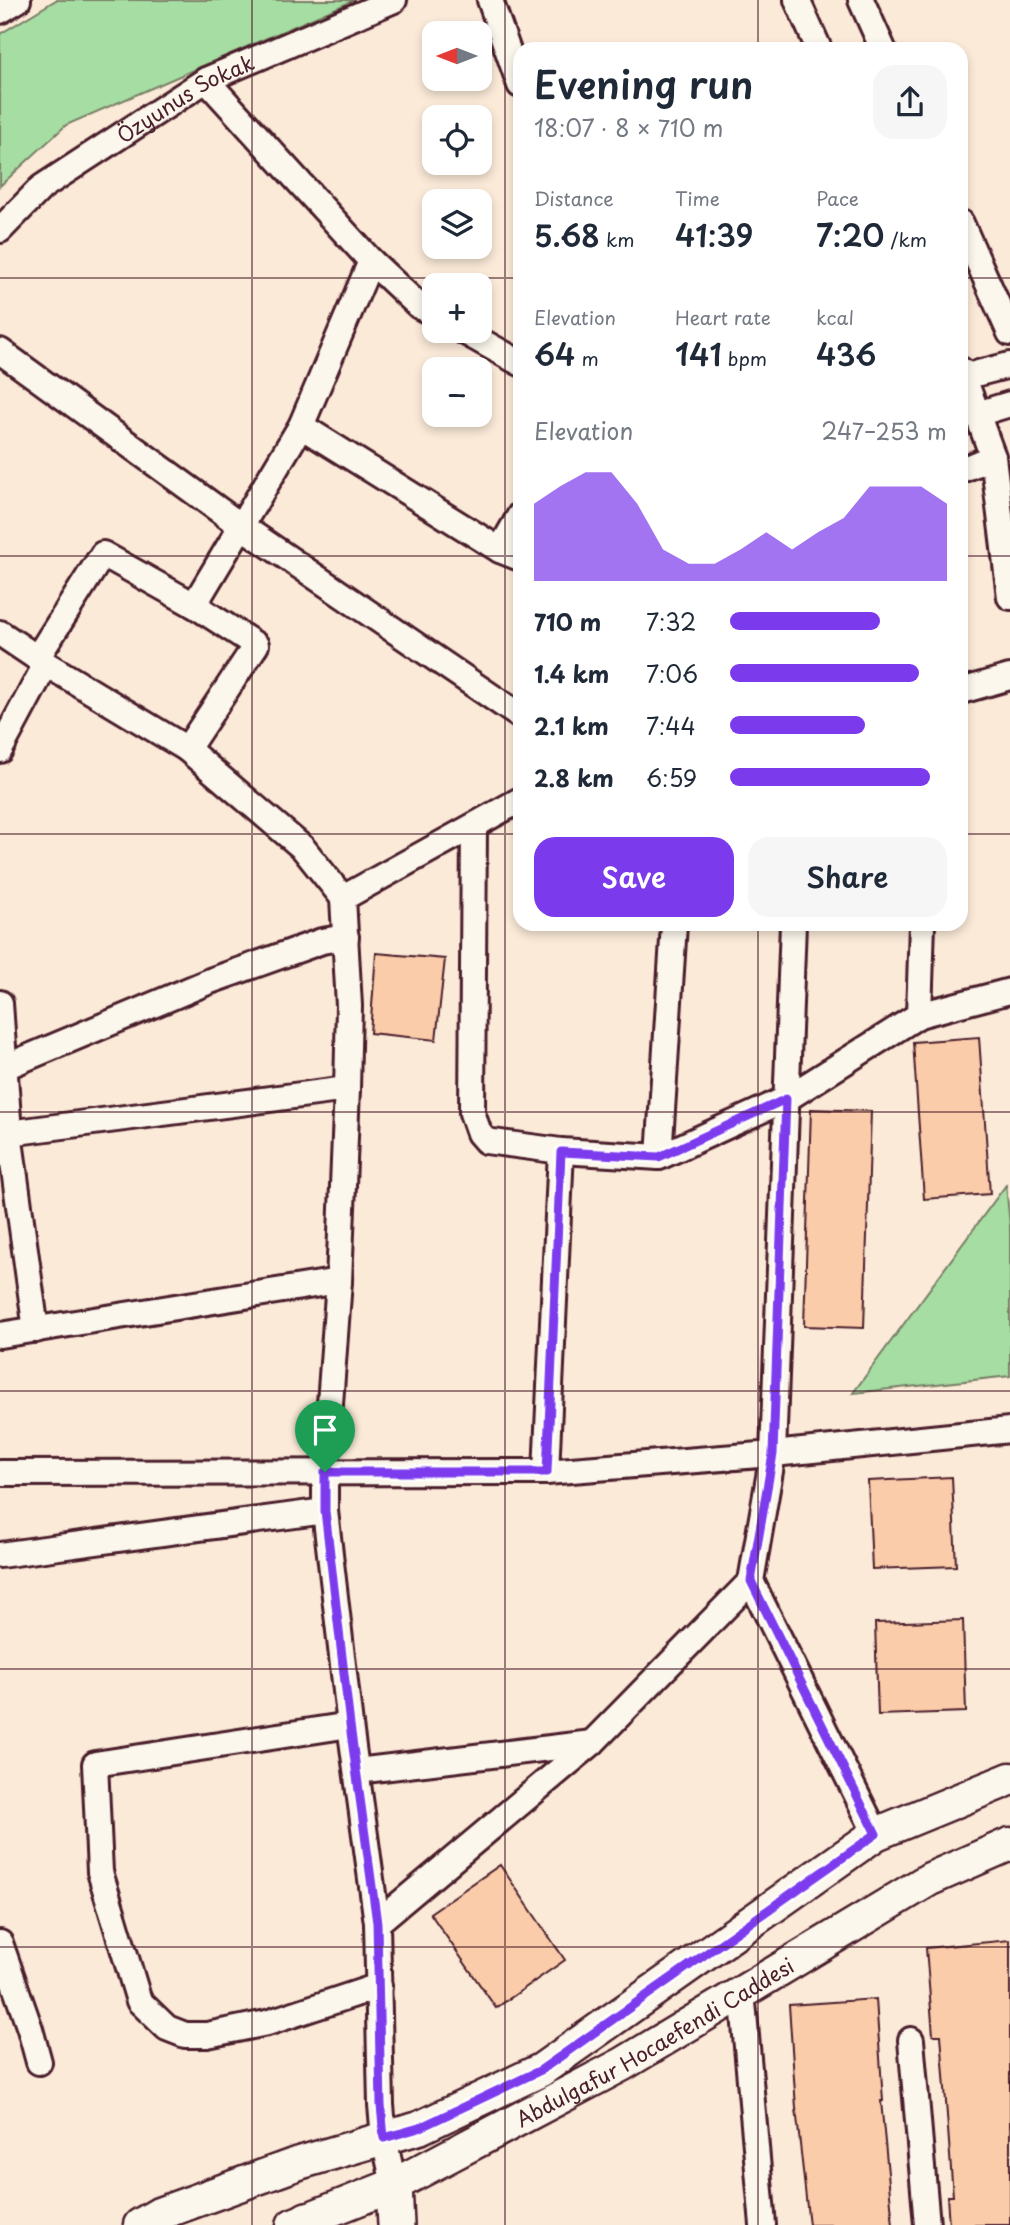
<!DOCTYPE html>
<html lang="en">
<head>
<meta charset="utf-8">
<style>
  :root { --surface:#fff; --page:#f6f6f7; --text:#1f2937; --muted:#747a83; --accent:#7c3aed }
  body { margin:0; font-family:"Playpen Sans",sans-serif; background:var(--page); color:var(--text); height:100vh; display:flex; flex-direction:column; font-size:26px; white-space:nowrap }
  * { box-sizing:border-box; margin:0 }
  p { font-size:23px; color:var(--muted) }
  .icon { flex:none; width:38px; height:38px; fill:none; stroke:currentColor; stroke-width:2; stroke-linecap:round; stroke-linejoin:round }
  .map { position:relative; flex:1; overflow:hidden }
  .sheet { position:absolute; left:513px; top:42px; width:455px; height:889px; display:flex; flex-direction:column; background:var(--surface); border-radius:21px; box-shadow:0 4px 10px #0003 }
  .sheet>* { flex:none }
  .needle { width:46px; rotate:270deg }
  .fabs { position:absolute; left:422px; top:21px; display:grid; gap:14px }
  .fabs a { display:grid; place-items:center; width:70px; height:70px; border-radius:14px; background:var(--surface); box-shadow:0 4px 10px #0003; font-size:35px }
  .pin { position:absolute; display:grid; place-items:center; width:60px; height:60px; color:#fff; margin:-72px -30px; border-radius:50% 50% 50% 0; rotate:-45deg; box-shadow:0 0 7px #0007 }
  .pin .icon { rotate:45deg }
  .round { display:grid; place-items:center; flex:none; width:74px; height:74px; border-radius:21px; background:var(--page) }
  .headline { display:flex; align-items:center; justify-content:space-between; height:119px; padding:0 21px }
  h1 { font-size:38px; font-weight:600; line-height:52px }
  .stats { display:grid; grid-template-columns:repeat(3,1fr); gap:10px; height:119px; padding:7px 21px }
  .stats div { display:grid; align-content:center }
  .stats b { font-size:30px; font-weight:600 }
  .stats small { font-size:19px; font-weight:400 }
  .stats p { font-size:19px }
  .chart { height:196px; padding:14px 21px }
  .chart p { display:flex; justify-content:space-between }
  .chart svg { width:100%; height:126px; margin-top:7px; fill:var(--accent); opacity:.7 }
  .primary-button { display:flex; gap:14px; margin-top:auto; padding:14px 21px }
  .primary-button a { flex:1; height:80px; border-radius:21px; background:var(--accent); color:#fff; font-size:28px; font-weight:600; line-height:80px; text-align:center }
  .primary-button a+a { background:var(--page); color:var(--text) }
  ul { padding:0 21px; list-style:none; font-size:23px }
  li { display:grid; grid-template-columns:112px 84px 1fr; align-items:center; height:52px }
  li i { height:18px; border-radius:9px; background:var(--accent) }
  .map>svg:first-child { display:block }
  .green { fill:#a5dda2; stroke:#787e66; stroke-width:2 }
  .building { fill:#fbccaa; stroke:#4a1f2b; stroke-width:2 }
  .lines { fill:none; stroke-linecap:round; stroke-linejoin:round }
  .minor-casing { stroke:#4a1f2b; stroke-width:30 }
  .tertiary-casing { stroke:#4a1f2b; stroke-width:37 }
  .secondary-casing { stroke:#4a1f2b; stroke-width:40 }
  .minor { stroke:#fbf7ec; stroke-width:24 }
  .tertiary { stroke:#fbf7ec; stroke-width:32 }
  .secondary { stroke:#fbf7ec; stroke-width:35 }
  .route-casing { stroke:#fff; stroke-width:14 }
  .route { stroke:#7c3aed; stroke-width:9 }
  .grid { fill:none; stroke:#4a1f2b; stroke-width:2; stroke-opacity:0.55 }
  .labels { text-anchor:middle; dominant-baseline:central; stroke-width:7; stroke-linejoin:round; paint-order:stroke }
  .street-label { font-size:21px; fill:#4a1f2b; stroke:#fbf7ec }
</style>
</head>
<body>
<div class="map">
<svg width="1010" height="2225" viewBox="0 0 1010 2225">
  <rect width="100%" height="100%" fill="#fbead8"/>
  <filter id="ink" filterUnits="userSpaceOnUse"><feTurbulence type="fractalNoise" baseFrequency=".0143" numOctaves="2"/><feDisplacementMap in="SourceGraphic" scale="14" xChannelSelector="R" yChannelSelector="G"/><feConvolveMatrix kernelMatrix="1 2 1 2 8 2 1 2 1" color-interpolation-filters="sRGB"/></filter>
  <g filter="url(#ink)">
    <g class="green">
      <polygon points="56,0 355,0 66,125 0,186 0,34"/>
      <polygon points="1006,1185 1010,1226 1010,1376 853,1393"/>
    </g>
    <g class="building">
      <polygon points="376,953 445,959 436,1040 370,1033"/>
      <polygon points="979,1037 990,1194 924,1199 913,1042"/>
      <polygon points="811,1109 871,1111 864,1328 804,1326"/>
      <polygon points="952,1477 956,1566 872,1569 868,1481"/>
      <polygon points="963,1620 966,1712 878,1715 875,1623"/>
      <polygon points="500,1865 565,1960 496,2008 430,1913"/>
      <polygon points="1010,1940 1010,2225 949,2225 947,2196 953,2196 941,2035 933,2035 926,1948"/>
      <polygon points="876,1999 883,2101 881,2101 893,2225 809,2225 796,2108 789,2005"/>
    </g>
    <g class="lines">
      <defs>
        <g id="minor">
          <polyline points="490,0 520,85"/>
          <polyline points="797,0 819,49"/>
          <polyline points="861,0 883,49"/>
          <polyline points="0,11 18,0"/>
          <polyline points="206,80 371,261 419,306 434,314"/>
          <polyline points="961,223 1010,333"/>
          <path id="s1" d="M0,230L42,187L206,80L394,0"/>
          <polyline points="463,331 520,363"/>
          <polyline points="0,351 241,526 520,716"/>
          <polyline points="961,370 993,457 1010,597"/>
          <polyline points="963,377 1010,365"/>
          <polyline points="977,414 1010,404"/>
          <polyline points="301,426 500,550 520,558"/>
          <polyline points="961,470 993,457"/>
          <polyline points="500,550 520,515"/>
          <polyline points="194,605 301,426 371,261"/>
          <polyline points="0,633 46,664 187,749 303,848 343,898 349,1006 347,1089 339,1281 325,1472 325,1511 350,1725 377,1923 381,2105 384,2138 394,2185"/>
          <polyline points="37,658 103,554 194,605 256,645 187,749"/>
          <polyline points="961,691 1010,677"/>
          <polyline points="0,750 46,664"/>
          <polyline points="474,827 472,1113 479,1133 486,1141 561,1151 659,1157 786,1099 919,1015 1010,991"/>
          <polyline points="343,898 520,800"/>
          <polyline points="0,1003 9,1133 36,1330"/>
          <polyline points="919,1015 922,924"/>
          <polyline points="5,1067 210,981 322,941 346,937"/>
          <polyline points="9,1133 347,1089"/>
          <polyline points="659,1157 674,924"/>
          <polyline points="0,1335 339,1281"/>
          <polyline points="546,1472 561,1151"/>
          <polyline points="0,1473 546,1472 773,1454 793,924"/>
          <polyline points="0,1555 325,1511"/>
          <polyline points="751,1581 876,1834"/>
          <polyline points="350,1725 95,1764 100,1872 139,2001 167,2028 185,2035 207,2035 267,2023 379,1986"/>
          <polyline points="357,1771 592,1743"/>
          <polyline points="377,1923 592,1743 751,1581 773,1454 1010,1430"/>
          <polyline points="0,1943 30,2029 39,2062"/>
          <polyline points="742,1991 763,2225"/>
          <polyline points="911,2040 927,2225"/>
        </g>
        <g id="tertiary">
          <polyline points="140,2225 159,2214 299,2163 419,2128 541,2070 876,1834 1010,1779"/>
          <path id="s2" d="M293,2225L394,2185L623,2064L930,1879L1010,1844"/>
        </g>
        <g id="secondary">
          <polyline points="394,2185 396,2225"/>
          <polyline points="307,2220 309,2225"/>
        </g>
      </defs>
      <use href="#minor" class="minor-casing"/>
      <use href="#tertiary" class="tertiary-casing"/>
      <use href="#secondary" class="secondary-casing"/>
      <use href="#minor" class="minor"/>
      <use href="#tertiary" class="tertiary"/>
      <use href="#secondary" class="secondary"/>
    </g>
  </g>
  <g class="lines" filter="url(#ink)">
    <defs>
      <polygon id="route" points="786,1099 773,1454 751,1581 876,1834 541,2070 419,2128 384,2138 381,2105 377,1923 350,1725 325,1511 325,1472 547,1472 561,1152 659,1157"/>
    </defs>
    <use href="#route" class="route-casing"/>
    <use href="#route" class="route"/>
  </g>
  <path class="grid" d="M252,0V2225M505,0V2225M758,0V49M0,278H520M961,278H1010M0,556H520M961,556H1010M0,834H520M961,834H1010M758,924V2225M0,1112H1010M0,1391H1010M0,1669H1010M0,1947H1010"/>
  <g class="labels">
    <g class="street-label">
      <text stroke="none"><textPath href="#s1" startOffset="229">Özyunus Sokak</textPath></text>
      <text stroke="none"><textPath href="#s2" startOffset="406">Abdulgafur Hocaefendi Caddesi</textPath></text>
    </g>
  </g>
</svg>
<div class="fabs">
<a><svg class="needle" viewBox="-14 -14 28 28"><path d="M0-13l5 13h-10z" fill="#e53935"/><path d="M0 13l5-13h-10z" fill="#747a83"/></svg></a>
<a><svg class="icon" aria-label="locate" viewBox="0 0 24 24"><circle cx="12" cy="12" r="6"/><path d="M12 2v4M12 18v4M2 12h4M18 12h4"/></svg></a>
<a><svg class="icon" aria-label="layers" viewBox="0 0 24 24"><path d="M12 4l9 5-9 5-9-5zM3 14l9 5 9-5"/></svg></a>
<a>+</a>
<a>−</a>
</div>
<div class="pin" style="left:325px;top:1472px;background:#1e9e55"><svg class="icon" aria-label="arrive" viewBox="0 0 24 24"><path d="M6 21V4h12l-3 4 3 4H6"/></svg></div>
<section class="sheet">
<div class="headline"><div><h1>Evening run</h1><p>18:07 · 8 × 710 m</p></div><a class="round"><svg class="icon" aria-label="share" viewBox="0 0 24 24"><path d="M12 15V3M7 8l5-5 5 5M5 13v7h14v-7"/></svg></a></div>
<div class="stats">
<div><p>Distance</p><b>5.68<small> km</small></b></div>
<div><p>Time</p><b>41:39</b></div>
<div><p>Pace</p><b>7:20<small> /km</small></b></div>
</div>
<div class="stats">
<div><p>Elevation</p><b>64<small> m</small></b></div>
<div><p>Heart rate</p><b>141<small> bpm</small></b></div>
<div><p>kcal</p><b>436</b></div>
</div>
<div class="chart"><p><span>Elevation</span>247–253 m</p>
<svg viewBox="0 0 160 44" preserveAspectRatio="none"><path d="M0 44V17L10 11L20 6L30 6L40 17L50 33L60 38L70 38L80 33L90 27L100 33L110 27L120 22L130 11L140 11L150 11L160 17V44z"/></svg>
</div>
<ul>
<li><b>710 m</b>7:32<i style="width:69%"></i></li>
<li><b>1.4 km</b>7:06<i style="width:87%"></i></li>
<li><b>2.1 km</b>7:44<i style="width:62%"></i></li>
<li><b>2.8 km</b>6:59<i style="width:92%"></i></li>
</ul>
<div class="primary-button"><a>Save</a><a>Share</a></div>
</section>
</div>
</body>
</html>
